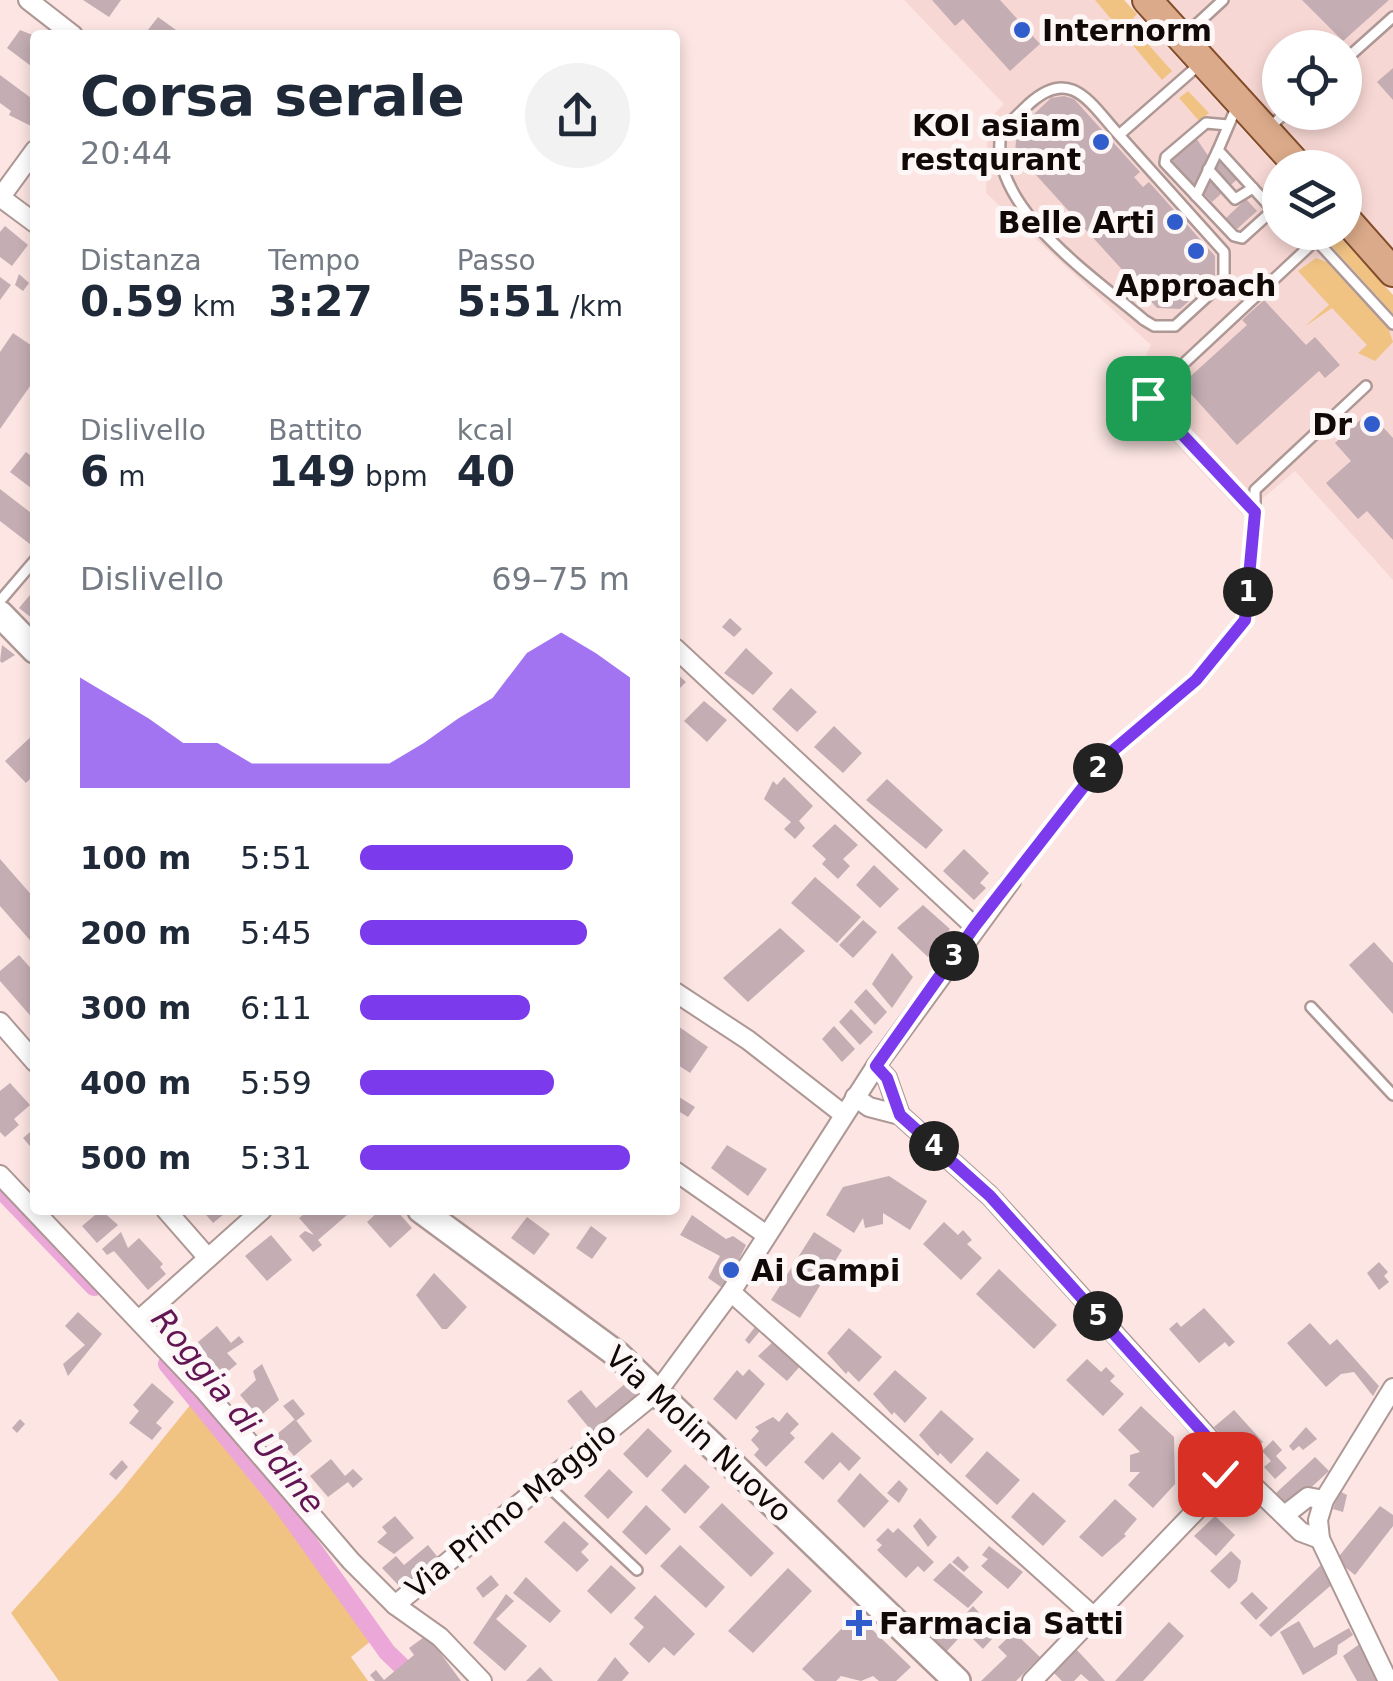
<!DOCTYPE html>
<html lang="it">
<head>
<meta charset="utf-8">
<style>
  :root { --surface:#fff; --page:#f2f2f3; --text:#1f2937; --muted:#747a83; --accent:#7c3aed }
  body { margin:0; font-family:"DejaVu Sans",sans-serif; background:var(--page); color:var(--text); height:100vh; display:flex; flex-direction:column; font-size:38px; white-space:nowrap }
  * { box-sizing:border-box; margin:0 }
  p { font-size:32px; color:var(--muted) }
  .icon { flex:none; width:55px; height:55px; fill:none; stroke:currentColor; stroke-width:2; stroke-linecap:round; stroke-linejoin:round }
  .map { position:relative; flex:1; overflow:hidden }
  .drawer { position:absolute; left:30px; top:30px; width:650px; height:1185px; display:flex; flex-direction:column; background:var(--surface); border-radius:10px; box-shadow:0 5px 15px #0003 }
  .drawer>* { flex:none }
  .buttons { position:absolute; left:1262px; top:30px; display:grid; gap:20px }
  .buttons a { display:grid; place-items:center; width:100px; height:100px; border-radius:50%; background:var(--surface); box-shadow:0 5px 15px #0003; font-size:50px }
  .pin { position:absolute; display:grid; place-items:center; width:85px; height:85px; color:#fff; margin:-42px; border-radius:20px; box-shadow:0 5px 15px #0006 }
  .km { position:absolute; width:50px; height:50px; margin:-25px; border-radius:50%; background:#222; color:#fff; font-size:28px; line-height:50px; text-align:center }
  .round { display:grid; place-items:center; flex:none; width:105px; height:105px; border-radius:52px; background:var(--page) }
  .head { display:flex; align-items:center; justify-content:space-between; height:170px; padding:0 50px }
  h1 { font-size:55px; font-weight:700; line-height:75px }
  .figures { display:grid; grid-template-columns:repeat(3,1fr); gap:15px; height:170px; padding:10px 50px }
  .figures div { display:grid; align-content:center }
  .figures b { font-size:42px; font-weight:700 }
  .figures small { font-size:28px; font-weight:400 }
  .figures p { font-size:28px }
  .chart { height:280px; padding:20px 50px }
  .chart p { display:flex; justify-content:space-between }
  .chart svg { width:100%; height:180px; margin-top:10px; fill:var(--accent); opacity:.7 }
  ul { padding:0 50px; list-style:none; font-size:32px }
  li { display:grid; grid-template-columns:160px 120px 1fr; align-items:center; height:75px }
  li i { height:25px; border-radius:12px; background:var(--accent) }
  .map>svg:first-child { display:block }
  .built { fill:#f7d7d3; fill-rule:evenodd }
  .green { fill:#f0c383 }
  .lines { fill:none; stroke-linecap:round; stroke-linejoin:round }
  .canal { stroke:#eba7d7; stroke-width:18 }
  .building { fill:#c4aeb3 }
  .service-casing { stroke:#ae9895; stroke-width:14 }
  .minor-casing { stroke:#ae9895; stroke-width:22 }
  .secondary-casing { stroke:#ae9895; stroke-width:30 }
  .primary-casing { stroke:#844d2a; stroke-width:32 }
  .path { stroke:#b19f9d; stroke-width:2.5; stroke-dasharray:2.5 8; stroke-linecap:butt }
  .service { stroke:#fff; stroke-width:9 }
  .minor { stroke:#fff; stroke-width:18 }
  .secondary { stroke:#fff; stroke-width:25 }
  .primary { stroke:#dbaa8a; stroke-width:28 }
  .route-casing { stroke:#fff; stroke-width:20 }
  .route { stroke:#7c3aed; stroke-width:12 }
  .poi-dot { fill:#315dcc; stroke:#fcf7f6; stroke-width:4 }
  .labels { text-anchor:middle; dominant-baseline:central; stroke-width:10; stroke-linejoin:round; paint-order:stroke }
  .poi-label { font-size:30px; font-weight:bold; fill:#100908; stroke:#fcf7f6; text-anchor:start }
  .street-label { font-size:30px; fill:#100908; stroke:#fcf7f6 }
  .water-label { font-size:32px; font-style:italic; fill:#631553; stroke:#fcf7f6 }
</style>
</head>
<body>
<div class="map">
<svg width="1393" height="1681" viewBox="0 0 1393 1681">
  <rect width="100%" height="100%" fill="#fce5e2"/>
  <g class="built">
    <polygon points="904,0 1124,0 1280,171 1280,232 1336,233 1393,295 1393,580 1295,471 1243,515 1127,393 1151,345 986,193 988,120 1004,104"/>
    <path d="M1165,0H1393V250L1345,198V168L1317,167ZM1280,48H1345V112H1280Z"/>
  </g>
  <g class="green">
    <polygon points="1095,0 1124,0 1137,14 1129,23 1172,71 1162,80"/>
    <polygon points="1188,91 1209,113 1199,121 1179,98"/>
    <polygon points="1337,234 1393,295 1393,314 1328,242"/>
    <polygon points="1316,258 1329,263 1388,327 1393,342 1375,361 1358,353 1367,345 1332,308 1304,327 1329,305 1298,271"/>
    <polygon points="191,1404 275,1507 371,1641 351,1657 368,1681 59,1681 11,1613 119,1493"/>
  </g>
  <g class="lines">
    <g class="canal">
      <polyline points="0,1189 94,1287"/>
      <polyline points="167,1364 281,1504 387,1652 417,1681"/>
    </g>
  </g>
  <g class="building">
    <polygon points="83,0 121,0 109,17"/>
    <polygon points="932,0 1000,0 1040,44 1010,71 963,19 955,26"/>
    <polygon points="1302,0 1389,0 1343,41"/>
    <polygon points="158,17 183,35 144,35"/>
    <polygon points="20,30 35,36 35,69 7,48"/>
    <polygon points="1393,68 1393,100 1377,82"/>
    <polygon points="0,75 35,101 33,127 9,115 11,111 0,103"/>
    <polygon points="1064,96 1074,99 1140,172 1134,177 1143,187 1149,182 1215,256 1215,278 1180,309 1157,308 1015,152 1017,130 1051,98"/>
    <polygon points="1194,135 1215,166 1228,155 1244,173 1212,202 1168,158"/>
    <polygon points="1246,199 1257,211 1237,229 1226,218"/>
    <polygon points="5,226 28,245 12,266 0,257 0,232"/>
    <polygon points="19,274 29,283 23,291 15,285"/>
    <polygon points="0,277 11,285 0,300"/>
    <polygon points="1264,300 1306,345 1315,337 1340,365 1325,378 1319,371 1237,445 1182,384 1247,325 1242,320"/>
    <polygon points="13,333 35,348 35,379 0,429 0,352"/>
    <polygon points="1369,412 1393,438 1393,540 1367,511 1358,519 1326,483 1351,461 1335,443"/>
    <polygon points="26,452 35,459 35,491 10,472"/>
    <polygon points="0,489 35,516 35,548 0,521"/>
    <polygon points="35,589 35,616 33,619 19,608"/>
    <polygon points="730,618 742,629 734,637 722,627"/>
    <polygon points="2,645 15,655 2,663 0,661"/>
    <polygon points="746,648 773,673 753,695 724,673"/>
    <polygon points="675,672 686,682 675,693"/>
    <polygon points="791,688 817,712 797,732 772,709"/>
    <polygon points="704,701 727,720 707,742 684,721"/>
    <polygon points="834,726 862,753 843,773 814,747"/>
    <polygon points="35,733 35,774 26,783 5,761"/>
    <polygon points="784,777 813,806 799,821 805,828 795,839 784,829 791,822 764,799 773,781 777,785"/>
    <polygon points="887,779 943,830 926,849 866,800"/>
    <polygon points="835,824 858,845 843,859 850,866 838,879 822,864 826,859 812,846"/>
    <polygon points="964,849 989,873 980,883 986,888 974,900 943,871"/>
    <polygon points="0,859 35,899 35,946 0,906"/>
    <polygon points="874,865 899,889 880,908 856,885"/>
    <polygon points="815,877 861,917 837,943 791,903"/>
    <polygon points="923,905 950,929 928,957 897,928"/>
    <polygon points="863,920 877,932 853,958 839,945"/>
    <polygon points="780,928 805,951 748,1002 723,978"/>
    <polygon points="1374,942 1393,963 1393,1014 1349,965"/>
    <polygon points="892,953 913,977 892,1008 872,984"/>
    <polygon points="19,955 35,973 35,1021 0,981 0,971"/>
    <polygon points="866,989 887,1012 875,1025 854,1002"/>
    <polygon points="851,1009 873,1032 860,1045 839,1022"/>
    <polygon points="675,1024 708,1047 690,1073 675,1063"/>
    <polygon points="834,1026 855,1049 842,1062 822,1039"/>
    <polygon points="10,1083 30,1105 14,1119 19,1125 5,1137 0,1132 0,1091"/>
    <polygon points="679,1097 695,1107 688,1117 675,1109"/>
    <polygon points="35,1128 35,1152 23,1138"/>
    <polygon points="727,1145 767,1169 748,1196 711,1168"/>
    <polygon points="889,1176 927,1201 910,1230 883,1213 883,1224 865,1228 863,1218 854,1233 826,1215 843,1187"/>
    <polygon points="101,1210 118,1225 97,1243 82,1226"/>
    <polygon points="202,1210 229,1210 213,1223"/>
    <polygon points="309,1210 343,1210 347,1215 318,1240 322,1245 313,1252 299,1236 305,1231 314,1235 299,1218"/>
    <polygon points="380,1210 396,1210 412,1228 390,1248 367,1222"/>
    <polygon points="692,1215 726,1239 733,1236 746,1245 724,1289 708,1278 720,1256 680,1235"/>
    <polygon points="527,1217 550,1234 534,1255 511,1238"/>
    <polygon points="944,1222 958,1235 963,1230 972,1240 967,1244 982,1258 961,1280 923,1244"/>
    <polygon points="591,1226 607,1238 592,1259 576,1248"/>
    <polygon points="121,1232 128,1248 139,1238 163,1264 160,1267 166,1274 148,1290 114,1251 107,1255 102,1249"/>
    <polygon points="814,1232 842,1250 800,1318 771,1300"/>
    <polygon points="271,1235 292,1260 267,1281 245,1256"/>
    <polygon points="1379,1262 1388,1272 1384,1276 1389,1282 1379,1290 1367,1273"/>
    <polygon points="999,1269 1057,1325 1034,1349 976,1294"/>
    <polygon points="434,1273 467,1307 447,1329 442,1329 416,1295"/>
    <polygon points="1204,1308 1235,1342 1229,1347 1225,1342 1199,1363 1169,1329 1177,1322 1181,1327"/>
    <polygon points="78,1312 102,1334 68,1376 63,1364 85,1345 65,1326"/>
    <polygon points="1310,1323 1330,1345 1337,1339 1361,1366 1379,1386 1373,1396 1354,1372 1341,1374 1326,1387 1287,1343"/>
    <polygon points="217,1326 231,1343 239,1336 244,1342 227,1353 237,1364 221,1377 198,1342"/>
    <polygon points="755,1327 760,1331 749,1344 745,1340"/>
    <polygon points="849,1328 882,1357 859,1382 848,1371 846,1374 827,1353"/>
    <polygon points="775,1340 802,1364 787,1381 758,1356"/>
    <polygon points="1087,1359 1101,1372 1106,1367 1115,1376 1110,1381 1124,1394 1103,1416 1066,1380"/>
    <polygon points="262,1364 279,1400 259,1417 240,1395 256,1380 253,1371"/>
    <polygon points="749,1369 765,1384 736,1420 713,1399 737,1370 743,1376"/>
    <polygon points="895,1370 927,1398 905,1423 894,1412 892,1415 873,1394"/>
    <polygon points="632,1378 646,1395 595,1435 567,1401 581,1390 596,1408"/>
    <polygon points="152,1383 174,1402 156,1423 162,1428 152,1440 129,1423 139,1411 133,1405"/>
    <polygon points="293,1399 305,1414 296,1421 283,1406"/>
    <polygon points="1141,1406 1174,1437 1175,1484 1153,1508 1128,1485 1140,1472 1130,1472 1130,1455 1140,1452 1118,1430"/>
    <polygon points="941,1410 974,1439 951,1464 940,1453 938,1456 919,1435"/>
    <polygon points="1234,1410 1263,1442 1244,1460 1214,1427"/>
    <polygon points="787,1412 799,1424 790,1433 795,1438 766,1467 754,1455 759,1449 751,1440 759,1431 755,1427 773,1417 779,1422"/>
    <polygon points="20,1419 25,1424 17,1433 12,1428"/>
    <polygon points="295,1419 312,1441 294,1456 276,1435"/>
    <polygon points="1306,1427 1317,1439 1303,1450 1299,1446 1293,1451 1289,1446"/>
    <polygon points="648,1428 672,1451 647,1478 623,1454"/>
    <polygon points="832,1432 861,1458 849,1471 840,1462 823,1480 804,1462"/>
    <polygon points="1273,1440 1282,1450 1276,1456 1287,1468 1275,1479 1264,1467 1271,1461 1262,1451"/>
    <polygon points="987,1451 1020,1480 997,1505 965,1476"/>
    <polygon points="1315,1457 1329,1471 1290,1507 1276,1493"/>
    <polygon points="331,1459 345,1476 353,1469 363,1479 353,1488 348,1482 328,1497 310,1476"/>
    <polygon points="122,1460 128,1467 116,1480 109,1474"/>
    <polygon points="685,1464 710,1487 685,1514 661,1490"/>
    <polygon points="609,1469 633,1492 608,1519 584,1496"/>
    <polygon points="860,1473 889,1501 864,1528 837,1501"/>
    <polygon points="899,1480 908,1489 899,1503 887,1493"/>
    <polygon points="1339,1491 1347,1495 1343,1512 1333,1509"/>
    <polygon points="1033,1492 1066,1521 1043,1546 1011,1517"/>
    <polygon points="1115,1499 1137,1519 1124,1534 1126,1536 1102,1557 1079,1537"/>
    <polygon points="722,1503 774,1553 751,1577 699,1527"/>
    <polygon points="646,1505 671,1529 646,1555 622,1532"/>
    <polygon points="1380,1506 1393,1515 1393,1526 1355,1575 1336,1560"/>
    <polygon points="395,1516 414,1538 394,1554 377,1542 387,1533 382,1527"/>
    <polygon points="1215,1516 1235,1535 1216,1556 1194,1536"/>
    <polygon points="920,1518 937,1537 928,1547 913,1526"/>
    <polygon points="564,1521 589,1544 581,1552 589,1560 577,1572 544,1542"/>
    <polygon points="888,1528 893,1533 898,1528 934,1562 924,1572 918,1566 906,1578 877,1550 882,1545 876,1540"/>
    <polygon points="428,1545 440,1560 403,1590 382,1568 396,1556 404,1565"/>
    <polygon points="680,1545 725,1587 706,1608 660,1566"/>
    <polygon points="989,1546 1023,1572 1008,1589 981,1566 988,1559 982,1555"/>
    <polygon points="1231,1551 1241,1561 1237,1581 1229,1589 1210,1571"/>
    <polygon points="958,1556 969,1567 964,1572 952,1562"/>
    <polygon points="950,1563 983,1592 968,1608 933,1580"/>
    <polygon points="1323,1563 1336,1581 1271,1637 1259,1625"/>
    <polygon points="611,1565 636,1588 611,1614 587,1591"/>
    <polygon points="788,1568 812,1591 753,1653 728,1631"/>
    <polygon points="491,1575 499,1585 483,1598 476,1588"/>
    <polygon points="526,1577 561,1611 550,1623 513,1593"/>
    <polygon points="1252,1592 1268,1608 1256,1620 1240,1603"/>
    <polygon points="506,1594 514,1601 496,1619 527,1646 505,1671 473,1643"/>
    <polygon points="655,1595 695,1634 674,1656 664,1647 649,1663 629,1644 644,1627 634,1618"/>
    <polygon points="973,1606 989,1623 983,1629 993,1638 983,1649 957,1623"/>
    <polygon points="856,1614 911,1667 896,1681 879,1681 873,1676 861,1681 841,1676 836,1681 815,1681 802,1669"/>
    <polygon points="933,1614 959,1638 946,1652 919,1628"/>
    <polygon points="1299,1621 1314,1648 1349,1628 1353,1635 1338,1645 1337,1654 1303,1675 1280,1632"/>
    <polygon points="1169,1622 1184,1636 1164,1658 1143,1681 1115,1681"/>
    <polygon points="1014,1632 1040,1657 1016,1681 981,1681 1007,1656 998,1647"/>
    <polygon points="427,1635 461,1681 375,1681 370,1675 376,1670 384,1680 414,1655 409,1648"/>
    <polygon points="1361,1643 1373,1663 1378,1681 1357,1681 1343,1656"/>
    <polygon points="1075,1648 1090,1664 1105,1681 1089,1681 1081,1674 1074,1681 1062,1681 1051,1670"/>
    <polygon points="615,1657 629,1673 622,1681 597,1681"/>
    <polygon points="540,1667 553,1681 526,1681"/>
  </g>
  <g class="lines">
    <defs>
      <g id="service">
        <polyline points="1184,36 1223,0"/>
        <polyline points="1345,60 1393,17"/>
        <polyline points="1236,108 1218,150 1273,210 1280,205"/>
        <polyline points="1228,125 1206,123 1166,157 1165,163 1234,236 1242,238 1273,210"/>
        <polyline points="1268,129 1286,112"/>
        <path d="M1119,135C1090,103 1071,66 1029,104C1019,114 1009,122 1001,134C987,206 1095,278 1144,320L1154,326H1175L1224,281V252L1119,135L1200,64"/>
        <polyline points="1208,169 1235,199 1253,188"/>
        <polyline points="1196,196 1218,150"/>
        <polyline points="1325,232 1316,240 1393,324"/>
        <polyline points="1179,368 1316,240"/>
        <polyline points="1255,512 1255,490 1366,386"/>
        <polyline points="0,601 35,560"/>
        <polyline points="1311,1007 1393,1095"/>
        <polyline points="545,1483 637,1570"/>
      </g>
      <g id="minor">
        <polyline points="28,0 73,35"/>
        <polyline points="0,197 35,223"/>
        <polyline points="0,198 35,150"/>
        <polyline points="675,648 975,927"/>
        <polyline points="675,992 748,1040 843,1114"/>
        <polyline points="0,1022 35,1062"/>
        <polyline points="876,1066 887,1078 900,1115"/>
        <polyline points="855,1097 869,1107 900,1115 990,1196 1243,1476 1301,1532 1320,1539"/>
        <polyline points="675,1171 765,1234"/>
        <polyline points="0,1175 203,1389 351,1561 395,1605 440,1637 482,1681"/>
        <polyline points="166,1210 208,1258"/>
        <polyline points="731,1292 1094,1617"/>
        <polyline points="139,1320 262,1210"/>
        <polyline points="1209,1497 1255,1488"/>
        <polyline points="1286,1514 1308,1497 1324,1500"/>
        <polyline points="395,1605 658,1391 731,1292 876,1066 1011,881"/>
        <polyline points="1032,1681 1209,1497 1220,1474 1214,1445"/>
        <polyline points="1388,1681 1320,1539 1318,1520 1324,1500 1393,1388"/>
      </g>
      <g id="secondary">
        <polyline points="0,614 35,650"/>
        <polyline points="421,1210 618,1355 957,1681"/>
      </g>
      <g id="primary">
        <polyline points="1147,0 1300,168"/>
        <polyline points="1345,218 1393,272"/>
      </g>
    </defs>
    <use href="#service" class="service-casing"/>
    <use href="#minor" class="minor-casing"/>
    <use href="#secondary" class="secondary-casing"/>
    <use href="#primary" class="primary-casing"/>
    <g class="path">
      <polyline points="1148,398 1243,500"/>
      <polyline points="1022,867 1109,754 1196,680 1245,619 1254,523"/>
    </g>
    <use href="#service" class="service"/>
    <use href="#minor" class="minor"/>
    <use href="#secondary" class="secondary"/>
    <use href="#primary" class="primary"/>
  </g>
  <g class="lines">
    <defs>
      <polyline id="route" points="1148,398 1255,512 1245,620 1196,680 1109,754 975,926 876,1066 887,1078 900,1115 990,1196 1214,1445 1220,1474"/>
    </defs>
    <use href="#route" class="route-casing"/>
    <use href="#route" class="route"/>
  </g>
  <g class="poi-dot">
    <circle cx="1022" cy="30" r="10"/>
    <circle cx="1101" cy="142" r="10"/>
    <circle cx="1175" cy="222" r="10"/>
    <circle cx="1196" cy="251" r="10"/>
    <circle cx="1372" cy="424" r="10"/>
    <circle cx="731" cy="1270" r="10"/>
    <path d="M854 1608h10v10h10v10h-10v10h-10v-10h-10v-10h10z"/>
  </g>
  <g class="labels">
    <g class="poi-label">
      <text x="1042" y="30">Internorm</text>
      <text x="1081" y="125" text-anchor="end">KOI asiam<tspan x="1081" dy="34">restqurant</tspan></text>
      <text x="1155" y="222" text-anchor="end">Belle Arti</text>
      <text x="1196" y="285" text-anchor="middle">Approach</text>
      <text x="1352" y="424" text-anchor="end">Dr</text>
      <text x="751" y="1270">Ai Campi</text>
      <text x="879" y="1623">Farmacia Satti</text>
    </g>
    <g class="street-label">
      <text transform="translate(699 1434) rotate(43)">Via Molin Nuovo</text>
      <text transform="translate(511 1510) rotate(-39)">Via Primo Maggio</text>
    </g>
    <g class="water-label">
      <text transform="translate(238 1411) rotate(51)">Roggia di Udine</text>
    </g>
  </g>
</svg>
<div class="buttons">
<a><svg class="icon" aria-label="locate" viewBox="0 0 24 24"><circle cx="12" cy="12" r="6"/><path d="M12 2v4M12 18v4M2 12h4M18 12h4"/></svg></a>
<a><svg class="icon" aria-label="layers" viewBox="0 0 24 24"><path d="M12 4l9 5-9 5-9-5zM3 14l9 5 9-5"/></svg></a>
</div>
<div class="pin" style="left:1148px;top:398px;background:#1e9e55"><svg class="icon" aria-label="arrive" viewBox="0 0 24 24"><path d="M6 21V4h12l-3 4 3 4H6"/></svg></div>
<div class="pin" style="left:1220px;top:1474px;background:#d93025"><svg class="icon" aria-label="check" viewBox="0 0 24 24"><path d="M5 12l5 5 9-10"/></svg></div>
<b class="km" style="left:1248px;top:592px">1</b>
<b class="km" style="left:1098px;top:768px">2</b>
<b class="km" style="left:954px;top:956px">3</b>
<b class="km" style="left:934px;top:1146px">4</b>
<b class="km" style="left:1098px;top:1316px">5</b>
<section class="drawer">
<div class="head"><div><h1>Corsa serale</h1><p>20:44</p></div><a class="round"><svg class="icon" aria-label="share" viewBox="0 0 24 24"><path d="M12 15V3M7 8l5-5 5 5M5 13v7h14v-7"/></svg></a></div>
<div class="figures">
<div><p>Distanza</p><b>0.59<small> km</small></b></div>
<div><p>Tempo</p><b>3:27</b></div>
<div><p>Passo</p><b>5:51<small> /km</small></b></div>
</div>
<div class="figures">
<div><p>Dislivello</p><b>6<small> m</small></b></div>
<div><p>Battito</p><b>149<small> bpm</small></b></div>
<div><p>kcal</p><b>40</b></div>
</div>
<div class="chart"><p><span>Dislivello</span>69–75 m</p>
<svg viewBox="0 0 160 44" preserveAspectRatio="none"><path d="M0 44V17L10 22L20 27L30 33L40 33L50 38L60 38L70 38L80 38L90 38L100 33L110 27L120 22L130 11L140 6L150 11L160 17V44z"/></svg>
</div>
<ul>
<li><b>100 m</b>5:51<i style="width:79%"></i></li>
<li><b>200 m</b>5:45<i style="width:84%"></i></li>
<li><b>300 m</b>6:11<i style="width:63%"></i></li>
<li><b>400 m</b>5:59<i style="width:72%"></i></li>
<li><b>500 m</b>5:31<i style="width:100%"></i></li>
</ul>
</section>
</div>
</body>
</html>
